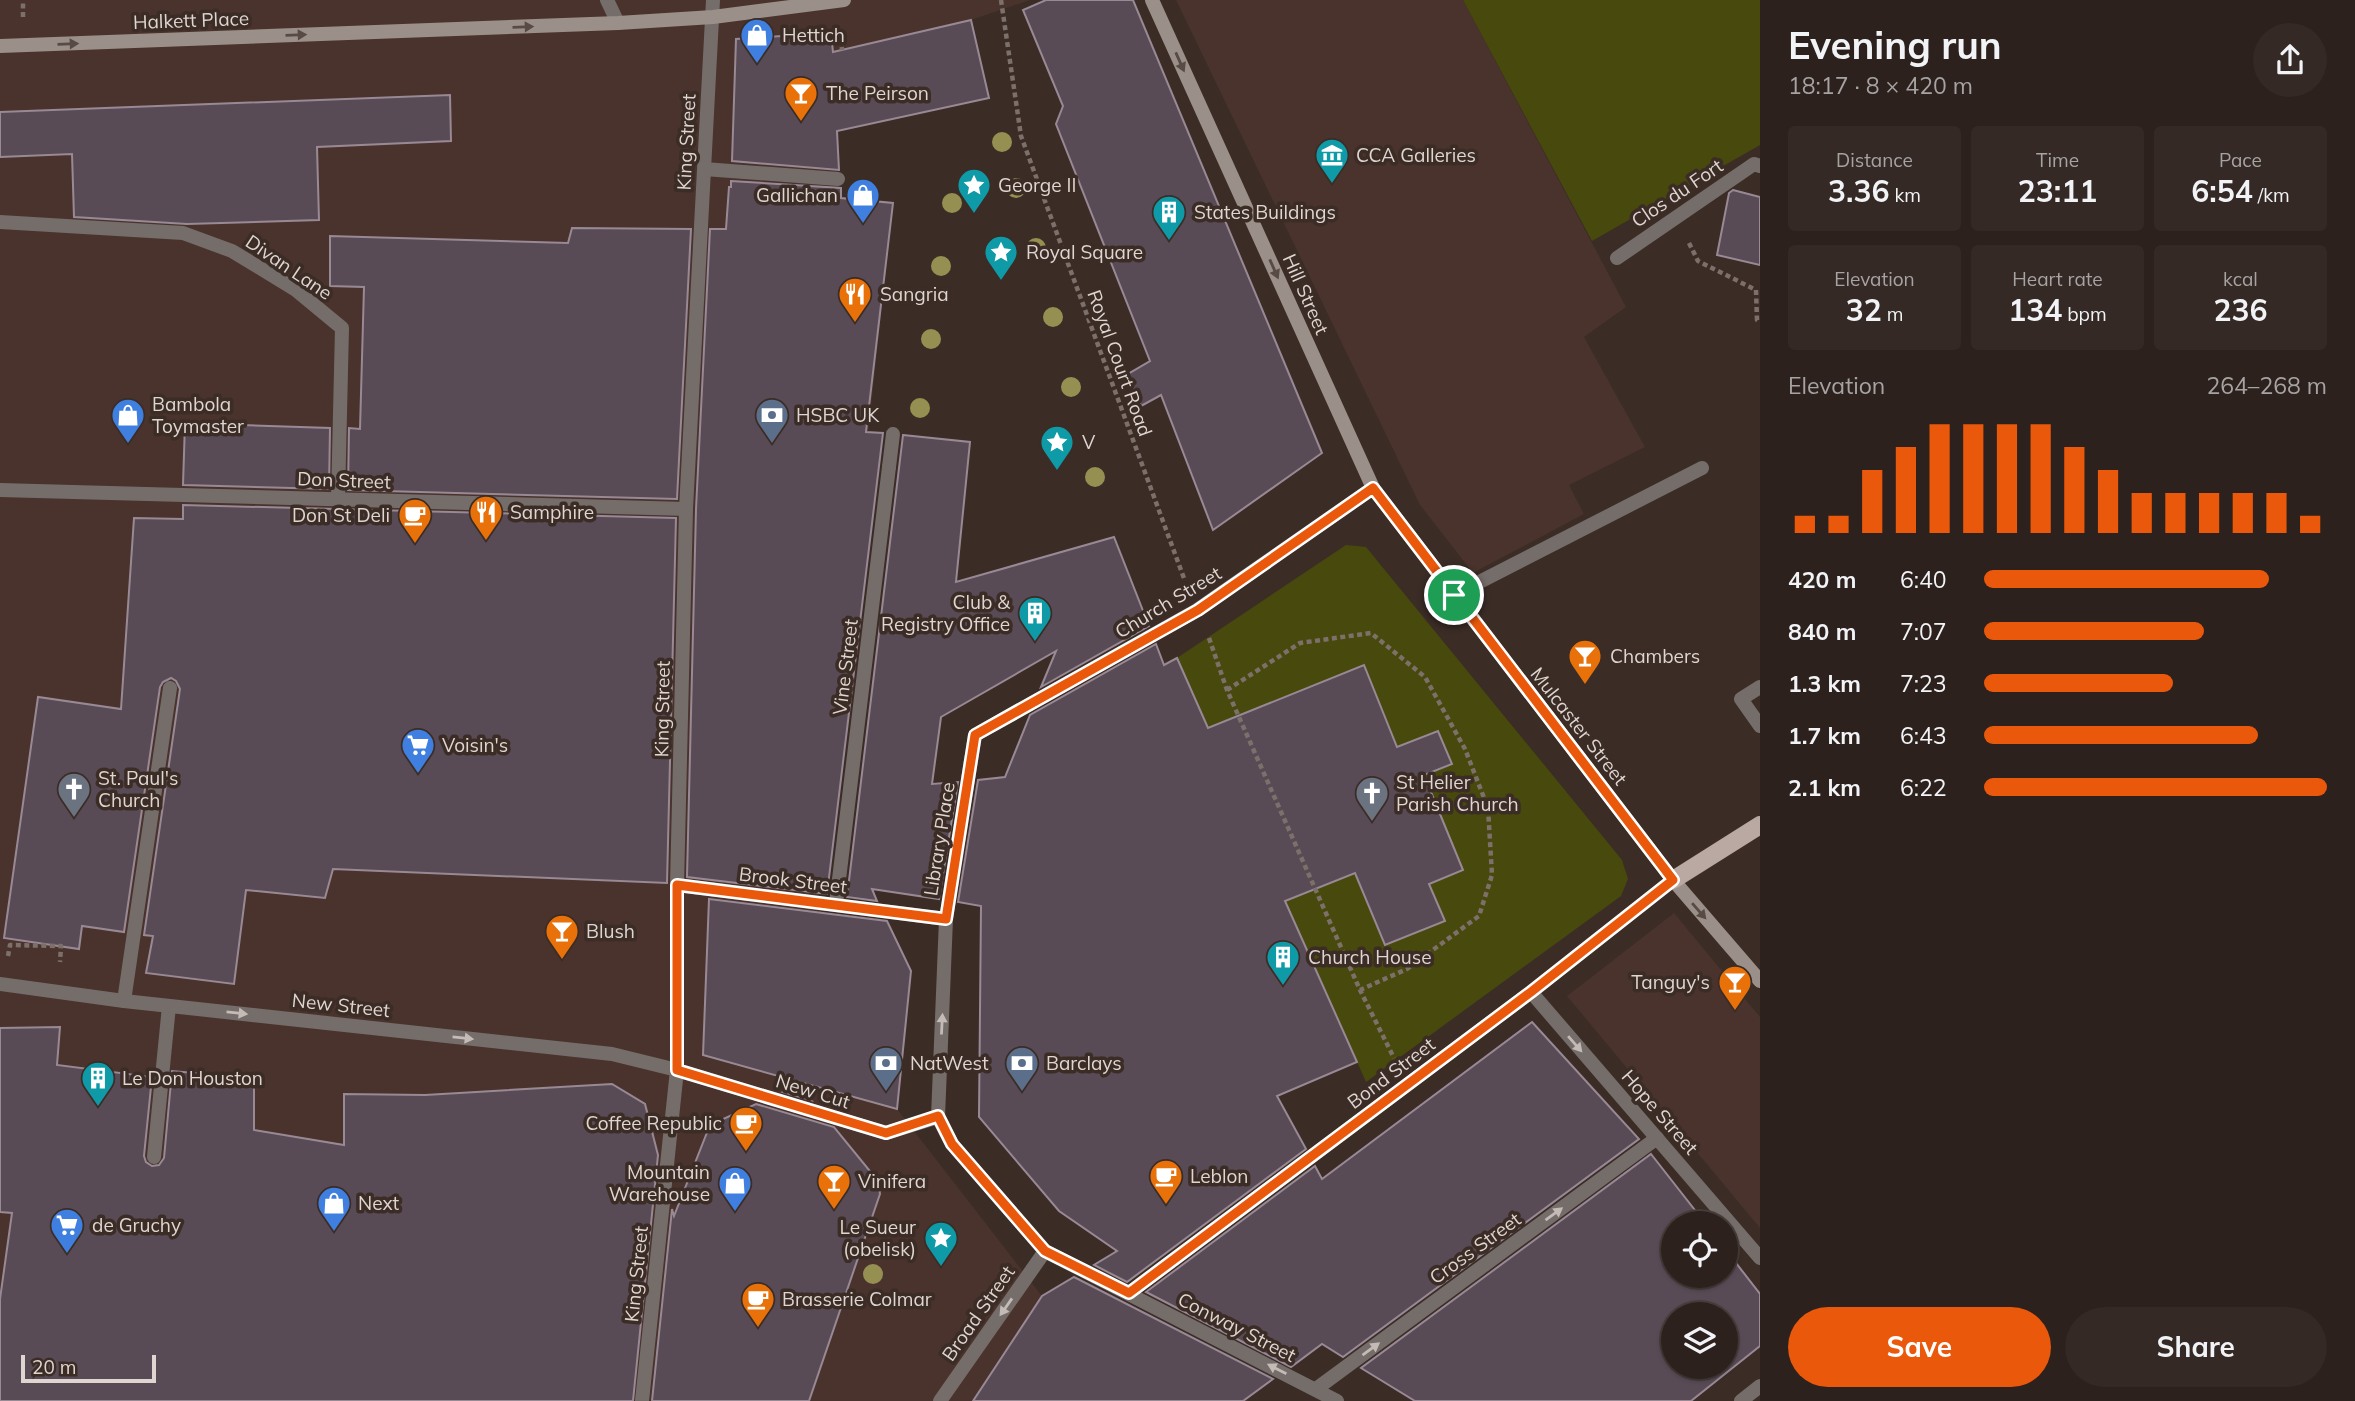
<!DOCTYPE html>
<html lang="en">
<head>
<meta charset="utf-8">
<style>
  :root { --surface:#2c211c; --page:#342925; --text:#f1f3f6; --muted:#a6a3a3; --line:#483e3b; --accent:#ea580c }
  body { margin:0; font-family:Mulish,sans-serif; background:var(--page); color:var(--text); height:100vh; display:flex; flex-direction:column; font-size:26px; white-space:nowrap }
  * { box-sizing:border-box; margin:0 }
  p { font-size:23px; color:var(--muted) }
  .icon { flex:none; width:38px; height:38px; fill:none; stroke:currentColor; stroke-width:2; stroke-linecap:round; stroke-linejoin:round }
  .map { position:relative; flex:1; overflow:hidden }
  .panel { display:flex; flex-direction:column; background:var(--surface); width:595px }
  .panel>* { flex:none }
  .buttons { position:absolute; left:1661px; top:1211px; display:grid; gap:14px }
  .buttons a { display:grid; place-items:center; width:77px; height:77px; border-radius:50%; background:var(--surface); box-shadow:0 2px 5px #0004,0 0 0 2px var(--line); font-size:35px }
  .scale { position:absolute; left:21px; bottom:18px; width:135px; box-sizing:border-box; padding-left:7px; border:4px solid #dfd5d1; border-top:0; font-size:19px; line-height:24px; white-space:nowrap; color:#dfd5d1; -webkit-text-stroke:5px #3b2c26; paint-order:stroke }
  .pin { position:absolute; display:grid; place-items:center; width:60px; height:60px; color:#fff; margin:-30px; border:4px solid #fff; border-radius:50%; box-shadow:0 2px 7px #0007 }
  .round { display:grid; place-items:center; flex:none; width:74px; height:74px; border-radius:37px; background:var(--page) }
  .summary { display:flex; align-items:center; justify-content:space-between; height:119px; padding:0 28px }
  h1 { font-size:38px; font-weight:700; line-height:52px }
  .figures { display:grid; grid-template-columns:repeat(3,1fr); gap:10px; height:119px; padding:7px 28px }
  .figures div { display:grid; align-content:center; border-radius:7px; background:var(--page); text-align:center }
  .figures b { font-size:30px; font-weight:700 }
  .figures small { font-size:19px; font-weight:400 }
  .figures p { font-size:19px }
  .chart { height:196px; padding:14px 28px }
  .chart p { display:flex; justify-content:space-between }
  .chart svg { width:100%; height:126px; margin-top:7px; stroke:var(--accent); stroke-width:6 }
  .primary-button { display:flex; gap:14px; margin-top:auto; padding:14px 28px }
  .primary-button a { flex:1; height:80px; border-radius:42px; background:var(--accent); color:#fff; font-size:28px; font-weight:700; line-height:80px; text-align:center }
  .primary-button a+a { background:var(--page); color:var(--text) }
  ul { padding:0 28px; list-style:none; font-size:23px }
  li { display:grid; grid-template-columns:112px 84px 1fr; align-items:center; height:52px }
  li i { height:18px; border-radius:9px; background:var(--accent) }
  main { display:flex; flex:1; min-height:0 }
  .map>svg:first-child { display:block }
  .built { fill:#49332c }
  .green { fill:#48490d }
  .building { fill:#594b56; stroke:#988995; stroke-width:2; fill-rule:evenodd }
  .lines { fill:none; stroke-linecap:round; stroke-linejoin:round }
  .path { stroke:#7d706b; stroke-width:4.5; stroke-dasharray:5 3.5; stroke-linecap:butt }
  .lane { stroke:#756d6a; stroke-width:14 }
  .street { stroke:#756d6a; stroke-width:14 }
  .secondary { stroke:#9b8f8a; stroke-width:14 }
  .primary { stroke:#b9a9a2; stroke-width:18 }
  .tree { fill:#959052 }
  .oneway { fill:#584a44 }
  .oneway2 { fill:#c4bbb7 }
  .route-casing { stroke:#fff; stroke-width:14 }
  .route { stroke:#ea580c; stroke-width:9 }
  .labels { text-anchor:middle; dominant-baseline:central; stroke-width:7; stroke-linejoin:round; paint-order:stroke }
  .street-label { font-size:19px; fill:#dfd5d1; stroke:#3b2c26 }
  .poi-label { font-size:19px; fill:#dfd5d1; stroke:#3b2c26; text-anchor:start }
</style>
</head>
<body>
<main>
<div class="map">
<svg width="1760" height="1401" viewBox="0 0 1760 1401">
  <rect width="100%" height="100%" fill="#3b2c26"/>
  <g class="built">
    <polygon points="0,0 1030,0 971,20 833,52 839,160 838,197 893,203 820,883 822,923 897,1109 1042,1296 1249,1401 0,1401"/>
    <polygon points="1176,0 1463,0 1626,307 1584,337 1645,447 1569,485 1584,514 1473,573 1420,505"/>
    <polygon points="1674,913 1760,1017 1760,1228 1567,996"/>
  </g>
  <g class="green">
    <polygon points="1463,0 1760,0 1760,145 1592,241"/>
    <polygon points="1346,545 1366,547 1622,860 1628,879 1621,896 1366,1082 1177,658"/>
  </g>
  <g class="building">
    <polygon points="1046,0 1133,0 1322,453 1213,530 1161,395 1141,406 1128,374 1150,361 1056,124 1063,106 1023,10"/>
    <polygon points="971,20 989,98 837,131 839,170 732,161 736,39 831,33 833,52"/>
    <polygon points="450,95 451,141 317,147 319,220 187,224 74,217 72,154 0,157 0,112"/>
    <polygon points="731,181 841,188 841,198 893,203 866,432 883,433 827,894 687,877 696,509 710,229 726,229 729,187 731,187"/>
    <polygon points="1733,190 1760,197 1760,265 1717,255 1729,193"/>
    <polygon points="572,228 691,229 677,499 348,490 349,428 360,429 364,287 330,286 330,236 568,243"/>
    <polygon points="185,423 330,428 329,489 183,485"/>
    <polygon points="903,435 970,442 956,582 1114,537 1149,626 1041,687 1056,651 941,717 932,784 958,782 939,899 872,889 877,901 847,897"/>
    <polygon points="183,505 676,518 667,883 333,869 325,898 246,890 234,984 146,973 153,936 144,935 180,689 176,681 171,678 163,682 160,687 124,932 82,926 79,949 4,938 38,697 121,709 134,518 183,519"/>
    <polygon points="1156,644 1164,665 1177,658 1208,728 1364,665 1397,747 1438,731 1452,764 1424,775 1463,870 1429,884 1445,921 1385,945 1355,873 1285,901 1357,1062 1277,1096 1306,1149 1127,1282 1094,1265 1117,1251 1059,1211 979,1117 981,906 958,902 978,780 1005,777 1030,715"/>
    <polygon points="709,899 887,921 911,971 897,1109 703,1055"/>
    <polygon points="1532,1022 1639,1139 1343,1357 1322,1344 1291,1367 1146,1292 1315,1166 1322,1179"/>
    <polygon points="60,1027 57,1065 152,1077 144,1156 146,1162 152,1166 159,1165 164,1158 172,1071 254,1078 254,1130 344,1145 344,1094 425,1095 612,1084 645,1104 658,1155 633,1401 0,1401 0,1299 12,1213 0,1212 0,1028"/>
    <polygon points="798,1085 811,1100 783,1092"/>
    <polygon points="756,1104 834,1127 878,1181 880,1194 809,1401 652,1401 672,1209 674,1216 710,1125"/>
    <path d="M1651,1154L1705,1223H1673V1276H1726V1250L1760,1294V1346L1691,1401H1415L1361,1368ZM1673,1314H1726V1367H1673Z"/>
    <polygon points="1074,1277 1273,1379 1243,1401 973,1401 1042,1296"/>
  </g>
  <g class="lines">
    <g class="path">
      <polyline points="1001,0 1021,136 1185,581"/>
      <polyline points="23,17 23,0"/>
      <polyline points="840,30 842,50"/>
      <polyline points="1689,243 1698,261 1756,290 1757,320 1760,322"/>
      <polyline points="1209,638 1227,690 1360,990 1394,1058"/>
      <polyline points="1227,690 1300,643 1371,633 1425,677 1465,749 1488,808 1492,875 1479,916 1407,969 1360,990"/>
      <polyline points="8,956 10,945 61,946 60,962"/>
    </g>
    <g class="lane">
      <polyline points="0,222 183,233 232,251 296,290 342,328 338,499"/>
      <polyline points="1617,258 1754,164 1760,166"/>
      <polyline points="889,467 893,434"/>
      <polyline points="1454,595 1702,468"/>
      <polyline points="1760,687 1741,699 1760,726"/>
      <polyline points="124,1001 170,688"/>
      <polyline points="154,1157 169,1006"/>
    </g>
    <g class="street">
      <polyline points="607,0 618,23"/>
      <polyline points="704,169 838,179"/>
      <polyline points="0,490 686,509"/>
      <polyline points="677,885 946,919"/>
      <polyline points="836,904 889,467"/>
      <polyline points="0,984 124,1001 612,1054 677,1070 886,1133 938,1117"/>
      <polyline points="1531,992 1760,1258"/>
      <polyline points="1129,1293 1531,992 1673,880"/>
      <polyline points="1316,1389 1657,1138"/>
      <polyline points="642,1401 677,1070 677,885 686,509 713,0"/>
      <polyline points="940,1401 1045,1251"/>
      <polyline points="1337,1401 1045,1251 952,1144 938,1117 946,919 975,735 1197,610 1373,488"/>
      <polyline points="1741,1401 1760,1386"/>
    </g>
    <g class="secondary">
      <polyline points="1152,0 1373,488 1673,880 1760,981"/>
      <polyline points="0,46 618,23 713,17 844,0"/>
    </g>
    <polyline class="primary" points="1673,880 1760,825"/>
  </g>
  <g class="tree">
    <circle cx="1002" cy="142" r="10"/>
    <circle cx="1016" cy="188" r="10"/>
    <circle cx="952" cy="203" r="10"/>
    <circle cx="1036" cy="248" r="10"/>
    <circle cx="941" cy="266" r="10"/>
    <circle cx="1053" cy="317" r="10"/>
    <circle cx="931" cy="339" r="10"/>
    <circle cx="1071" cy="387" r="10"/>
    <circle cx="920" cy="408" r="10"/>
    <circle cx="1095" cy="477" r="10"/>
    <circle cx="873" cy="1274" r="10"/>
  </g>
  <defs><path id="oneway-solid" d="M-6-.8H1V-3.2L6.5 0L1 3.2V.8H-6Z" transform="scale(1.75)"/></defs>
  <g class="oneway">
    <use href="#oneway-solid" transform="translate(523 27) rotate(-2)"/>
    <use href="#oneway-solid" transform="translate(296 35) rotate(-2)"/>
    <use href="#oneway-solid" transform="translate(68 44) rotate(-2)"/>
    <use href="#oneway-solid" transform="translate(1180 62) rotate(66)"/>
    <use href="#oneway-solid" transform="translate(1274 269) rotate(66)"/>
    <use href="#oneway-solid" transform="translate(1699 911) rotate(49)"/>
  </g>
  <g class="oneway2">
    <use href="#oneway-solid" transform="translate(237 1013) rotate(6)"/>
    <use href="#oneway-solid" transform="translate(942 1024) rotate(-87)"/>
    <use href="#oneway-solid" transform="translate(463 1038) rotate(6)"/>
    <use href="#oneway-solid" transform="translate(1575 1044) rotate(49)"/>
    <use href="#oneway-solid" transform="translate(1554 1214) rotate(-36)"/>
    <use href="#oneway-solid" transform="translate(1006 1307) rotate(125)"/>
    <use href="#oneway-solid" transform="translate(1371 1349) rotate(-36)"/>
    <use href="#oneway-solid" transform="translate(1277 1369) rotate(-153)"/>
  </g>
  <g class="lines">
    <defs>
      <polygon id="route" points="1373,488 1673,880 1531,992 1129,1293 1045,1251 952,1144 938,1116 886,1133 677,1070 677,885 946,919 975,735 1198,610"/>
    </defs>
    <use href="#route" class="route-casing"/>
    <use href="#route" class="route"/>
  </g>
  <defs>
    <symbol id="shop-pin" viewBox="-11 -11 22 30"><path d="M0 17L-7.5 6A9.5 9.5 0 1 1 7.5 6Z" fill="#3f7fe0" stroke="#3b2c26"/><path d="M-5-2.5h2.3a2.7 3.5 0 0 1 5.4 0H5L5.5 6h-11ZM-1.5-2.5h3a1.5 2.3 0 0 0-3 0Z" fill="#fff"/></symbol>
    <symbol id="bar-pin" viewBox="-11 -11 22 30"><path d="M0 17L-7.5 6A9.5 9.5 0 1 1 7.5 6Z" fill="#e8710a" stroke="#3b2c26"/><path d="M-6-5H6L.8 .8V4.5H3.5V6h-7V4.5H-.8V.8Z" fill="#fff"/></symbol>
    <symbol id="museum-pin" viewBox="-11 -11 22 30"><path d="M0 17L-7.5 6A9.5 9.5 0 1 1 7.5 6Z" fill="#0f9aa8" stroke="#3b2c26"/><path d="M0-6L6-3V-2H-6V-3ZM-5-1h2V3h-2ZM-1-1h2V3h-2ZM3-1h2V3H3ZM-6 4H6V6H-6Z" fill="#fff"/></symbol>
    <symbol id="sight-pin" viewBox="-11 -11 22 30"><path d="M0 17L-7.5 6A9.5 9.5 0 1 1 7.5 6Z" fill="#0f9aa8" stroke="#3b2c26"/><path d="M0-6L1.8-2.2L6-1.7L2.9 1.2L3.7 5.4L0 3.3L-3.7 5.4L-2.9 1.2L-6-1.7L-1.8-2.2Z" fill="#fff"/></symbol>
    <symbol id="building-pin" viewBox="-11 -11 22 30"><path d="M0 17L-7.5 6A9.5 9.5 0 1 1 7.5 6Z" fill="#0f9aa8" stroke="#3b2c26"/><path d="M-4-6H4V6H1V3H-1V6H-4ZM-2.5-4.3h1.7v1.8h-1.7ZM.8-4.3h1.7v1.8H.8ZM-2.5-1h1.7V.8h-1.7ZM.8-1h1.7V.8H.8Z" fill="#fff"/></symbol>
    <symbol id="restaurant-pin" viewBox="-11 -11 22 30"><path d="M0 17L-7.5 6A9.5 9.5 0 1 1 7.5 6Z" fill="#e8710a" stroke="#3b2c26"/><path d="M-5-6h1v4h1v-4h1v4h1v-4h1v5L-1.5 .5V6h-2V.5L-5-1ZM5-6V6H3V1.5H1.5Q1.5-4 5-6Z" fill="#fff"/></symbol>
    <symbol id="bank-pin" viewBox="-11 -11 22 30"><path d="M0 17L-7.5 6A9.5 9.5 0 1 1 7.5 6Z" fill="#5c6f8a" stroke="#3b2c26"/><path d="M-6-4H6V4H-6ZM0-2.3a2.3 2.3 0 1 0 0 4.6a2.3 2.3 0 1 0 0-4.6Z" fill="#fff"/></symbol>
    <symbol id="cafe-pin" viewBox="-11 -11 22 30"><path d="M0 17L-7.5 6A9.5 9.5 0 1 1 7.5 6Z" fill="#e8710a" stroke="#3b2c26"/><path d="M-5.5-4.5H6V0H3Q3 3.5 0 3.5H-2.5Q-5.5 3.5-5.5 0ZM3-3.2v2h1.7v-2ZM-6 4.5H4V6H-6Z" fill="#fff"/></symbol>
    <symbol id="supermarket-pin" viewBox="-11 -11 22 30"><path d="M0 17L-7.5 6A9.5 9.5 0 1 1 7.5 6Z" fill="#3f7fe0" stroke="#3b2c26"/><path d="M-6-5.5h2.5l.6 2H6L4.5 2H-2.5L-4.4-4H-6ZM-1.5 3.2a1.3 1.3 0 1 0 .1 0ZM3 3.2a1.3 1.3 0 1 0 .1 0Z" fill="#fff"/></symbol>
    <symbol id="church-pin" viewBox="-11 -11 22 30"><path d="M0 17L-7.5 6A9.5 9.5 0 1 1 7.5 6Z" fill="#6b7280" stroke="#3b2c26"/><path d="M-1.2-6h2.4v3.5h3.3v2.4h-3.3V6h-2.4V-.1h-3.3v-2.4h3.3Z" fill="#fff"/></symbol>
  </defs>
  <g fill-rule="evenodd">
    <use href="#shop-pin" x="738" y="16" width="38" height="52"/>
    <use href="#bar-pin" x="782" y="74" width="38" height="52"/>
    <use href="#museum-pin" x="1313" y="136" width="38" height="52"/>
    <use href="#sight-pin" x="955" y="166" width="38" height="52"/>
    <use href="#shop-pin" x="844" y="176" width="38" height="52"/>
    <use href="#building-pin" x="1150" y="193" width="38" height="52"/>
    <use href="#sight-pin" x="982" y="233" width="38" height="52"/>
    <use href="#restaurant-pin" x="836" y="275" width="38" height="52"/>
    <use href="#shop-pin" x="109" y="396" width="38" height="52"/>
    <use href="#bank-pin" x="753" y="396" width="38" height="52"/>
    <use href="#sight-pin" x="1038" y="423" width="38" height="52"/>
    <use href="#restaurant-pin" x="467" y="493" width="38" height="52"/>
    <use href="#cafe-pin" x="396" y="496" width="38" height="52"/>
    <use href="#building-pin" x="1016" y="594" width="38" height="52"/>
    <use href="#bar-pin" x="1566" y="637" width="38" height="52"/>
    <use href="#supermarket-pin" x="399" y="726" width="38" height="52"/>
    <use href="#church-pin" x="55" y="770" width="38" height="52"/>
    <use href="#church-pin" x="1353" y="774" width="38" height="52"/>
    <use href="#bar-pin" x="543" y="912" width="38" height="52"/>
    <use href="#building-pin" x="1264" y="938" width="38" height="52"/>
    <use href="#bar-pin" x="1716" y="963" width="38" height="52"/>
    <use href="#bank-pin" x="867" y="1044" width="38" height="52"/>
    <use href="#bank-pin" x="1003" y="1044" width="38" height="52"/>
    <use href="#building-pin" x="79" y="1059" width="38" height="52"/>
    <use href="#cafe-pin" x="727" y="1104" width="38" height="52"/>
    <use href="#cafe-pin" x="1147" y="1157" width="38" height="52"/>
    <use href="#bar-pin" x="815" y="1162" width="38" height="52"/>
    <use href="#shop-pin" x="716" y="1164" width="38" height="52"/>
    <use href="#shop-pin" x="315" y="1184" width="38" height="52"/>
    <use href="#supermarket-pin" x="48" y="1206" width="38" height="52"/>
    <use href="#sight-pin" x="922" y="1219" width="38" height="52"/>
    <use href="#cafe-pin" x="739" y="1280" width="38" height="52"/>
  </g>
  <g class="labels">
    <g class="street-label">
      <text transform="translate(191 20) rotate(-2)">Halkett Place</text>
      <text transform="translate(686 142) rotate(-87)">King Street</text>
      <text transform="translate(1677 193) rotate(-34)">Clos du Fort</text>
      <text transform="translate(289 267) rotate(34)">Divan Lane</text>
      <text transform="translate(1306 294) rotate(66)">Hill Street</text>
      <text transform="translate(1120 363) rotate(70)">Royal Court Road</text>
      <text transform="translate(344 480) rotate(2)">Don Street</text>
      <text transform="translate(1168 602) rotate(-31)">Church Street</text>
      <text transform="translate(845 667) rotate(-83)">Vine Street</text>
      <text transform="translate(662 709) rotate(-89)">King Street</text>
      <text transform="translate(1579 726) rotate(52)">Mulcaster Street</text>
      <text transform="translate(939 839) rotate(-81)">Library Place</text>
      <text transform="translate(793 880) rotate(7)">Brook Street</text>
      <text transform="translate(341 1005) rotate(6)">New Street</text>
      <text transform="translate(1391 1073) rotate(-37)">Bond Street</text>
      <text transform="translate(813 1091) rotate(17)">New Cut</text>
      <text transform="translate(1660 1112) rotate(49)">Hope Street</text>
      <text transform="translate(1475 1248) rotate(-36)">Cross Street</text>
      <text transform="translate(636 1274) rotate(-84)">King Street</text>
      <text transform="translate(978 1313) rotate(-55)">Broad Street</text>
      <text transform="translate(1237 1327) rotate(27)">Conway Street</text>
    </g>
    <g class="poi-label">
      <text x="782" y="35">Hettich</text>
      <text x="826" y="93">The Peirson</text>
      <text x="1356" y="155">CCA Galleries</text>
      <text x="998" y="185">George II</text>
      <text x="838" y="195" text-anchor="end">Gallichan</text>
      <text x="1194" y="212">States Buildings</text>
      <text x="1026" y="252">Royal Square</text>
      <text x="880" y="294">Sangria</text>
      <text x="152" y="404">Bambola<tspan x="152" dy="22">Toymaster</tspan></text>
      <text x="796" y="415">HSBC UK</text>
      <text x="1082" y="442">V</text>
      <text x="510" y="512">Samphire</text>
      <text x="390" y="515" text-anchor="end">Don St Deli</text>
      <text x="1010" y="602" text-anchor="end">Club &amp;<tspan x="1010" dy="22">Registry Office</tspan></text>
      <text x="1610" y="656">Chambers</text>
      <text x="442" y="745">Voisin's</text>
      <text x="98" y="778">St. Paul's<tspan x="98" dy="22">Church</tspan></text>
      <text x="1396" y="782">St Helier<tspan x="1396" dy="22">Parish Church</tspan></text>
      <text x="586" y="931">Blush</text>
      <text x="1308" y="957">Church House</text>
      <text x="1710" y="982" text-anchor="end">Tanguy's</text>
      <text x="910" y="1063">NatWest</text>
      <text x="1046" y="1063">Barclays</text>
      <text x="122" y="1078">Le Don Houston</text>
      <text x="722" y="1123" text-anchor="end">Coffee Republic</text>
      <text x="710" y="1172" text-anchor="end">Mountain<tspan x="710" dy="22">Warehouse</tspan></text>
      <text x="1190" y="1176">Leblon</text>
      <text x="858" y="1181">Vinifera</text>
      <text x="358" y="1203">Next</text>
      <text x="92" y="1225">de Gruchy</text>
      <text x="916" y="1227" text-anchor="end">Le Sueur<tspan x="916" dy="22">(obelisk)</tspan></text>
      <text x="782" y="1299">Brasserie Colmar</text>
    </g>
  </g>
</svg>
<div class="buttons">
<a><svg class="icon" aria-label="locate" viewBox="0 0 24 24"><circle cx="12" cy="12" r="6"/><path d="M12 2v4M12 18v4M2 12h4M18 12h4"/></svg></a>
<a><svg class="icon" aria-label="layers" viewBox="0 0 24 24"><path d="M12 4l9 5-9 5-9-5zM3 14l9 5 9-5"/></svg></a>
</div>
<div class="scale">20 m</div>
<div class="pin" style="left:1454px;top:595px;background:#1e9e55"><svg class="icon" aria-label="arrive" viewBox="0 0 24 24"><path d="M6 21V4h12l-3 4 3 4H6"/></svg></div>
</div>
<section class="panel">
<div class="summary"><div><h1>Evening run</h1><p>18:17 · 8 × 420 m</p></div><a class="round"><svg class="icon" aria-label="share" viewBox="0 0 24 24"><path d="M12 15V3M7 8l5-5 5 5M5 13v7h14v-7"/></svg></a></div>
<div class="figures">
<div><p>Distance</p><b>3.36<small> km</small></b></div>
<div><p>Time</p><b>23:11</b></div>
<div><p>Pace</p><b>6:54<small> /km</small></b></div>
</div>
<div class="figures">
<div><p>Elevation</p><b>32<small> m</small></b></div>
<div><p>Heart rate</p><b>134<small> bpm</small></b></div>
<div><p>kcal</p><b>236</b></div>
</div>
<div class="chart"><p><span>Elevation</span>264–268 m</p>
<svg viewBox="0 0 160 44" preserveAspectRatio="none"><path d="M5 44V38M15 44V38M25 44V22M35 44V14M45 44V6M55 44V6M65 44V6M75 44V6M85 44V14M95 44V22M105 44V30M115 44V30M125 44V30M135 44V30M145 44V30M155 44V38"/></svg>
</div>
<ul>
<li><b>420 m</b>6:40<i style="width:83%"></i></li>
<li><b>840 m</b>7:07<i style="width:64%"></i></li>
<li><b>1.3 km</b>7:23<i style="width:55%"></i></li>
<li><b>1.7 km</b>6:43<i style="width:80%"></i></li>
<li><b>2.1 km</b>6:22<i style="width:100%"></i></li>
</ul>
<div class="primary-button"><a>Save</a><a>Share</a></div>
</section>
</main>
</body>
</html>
